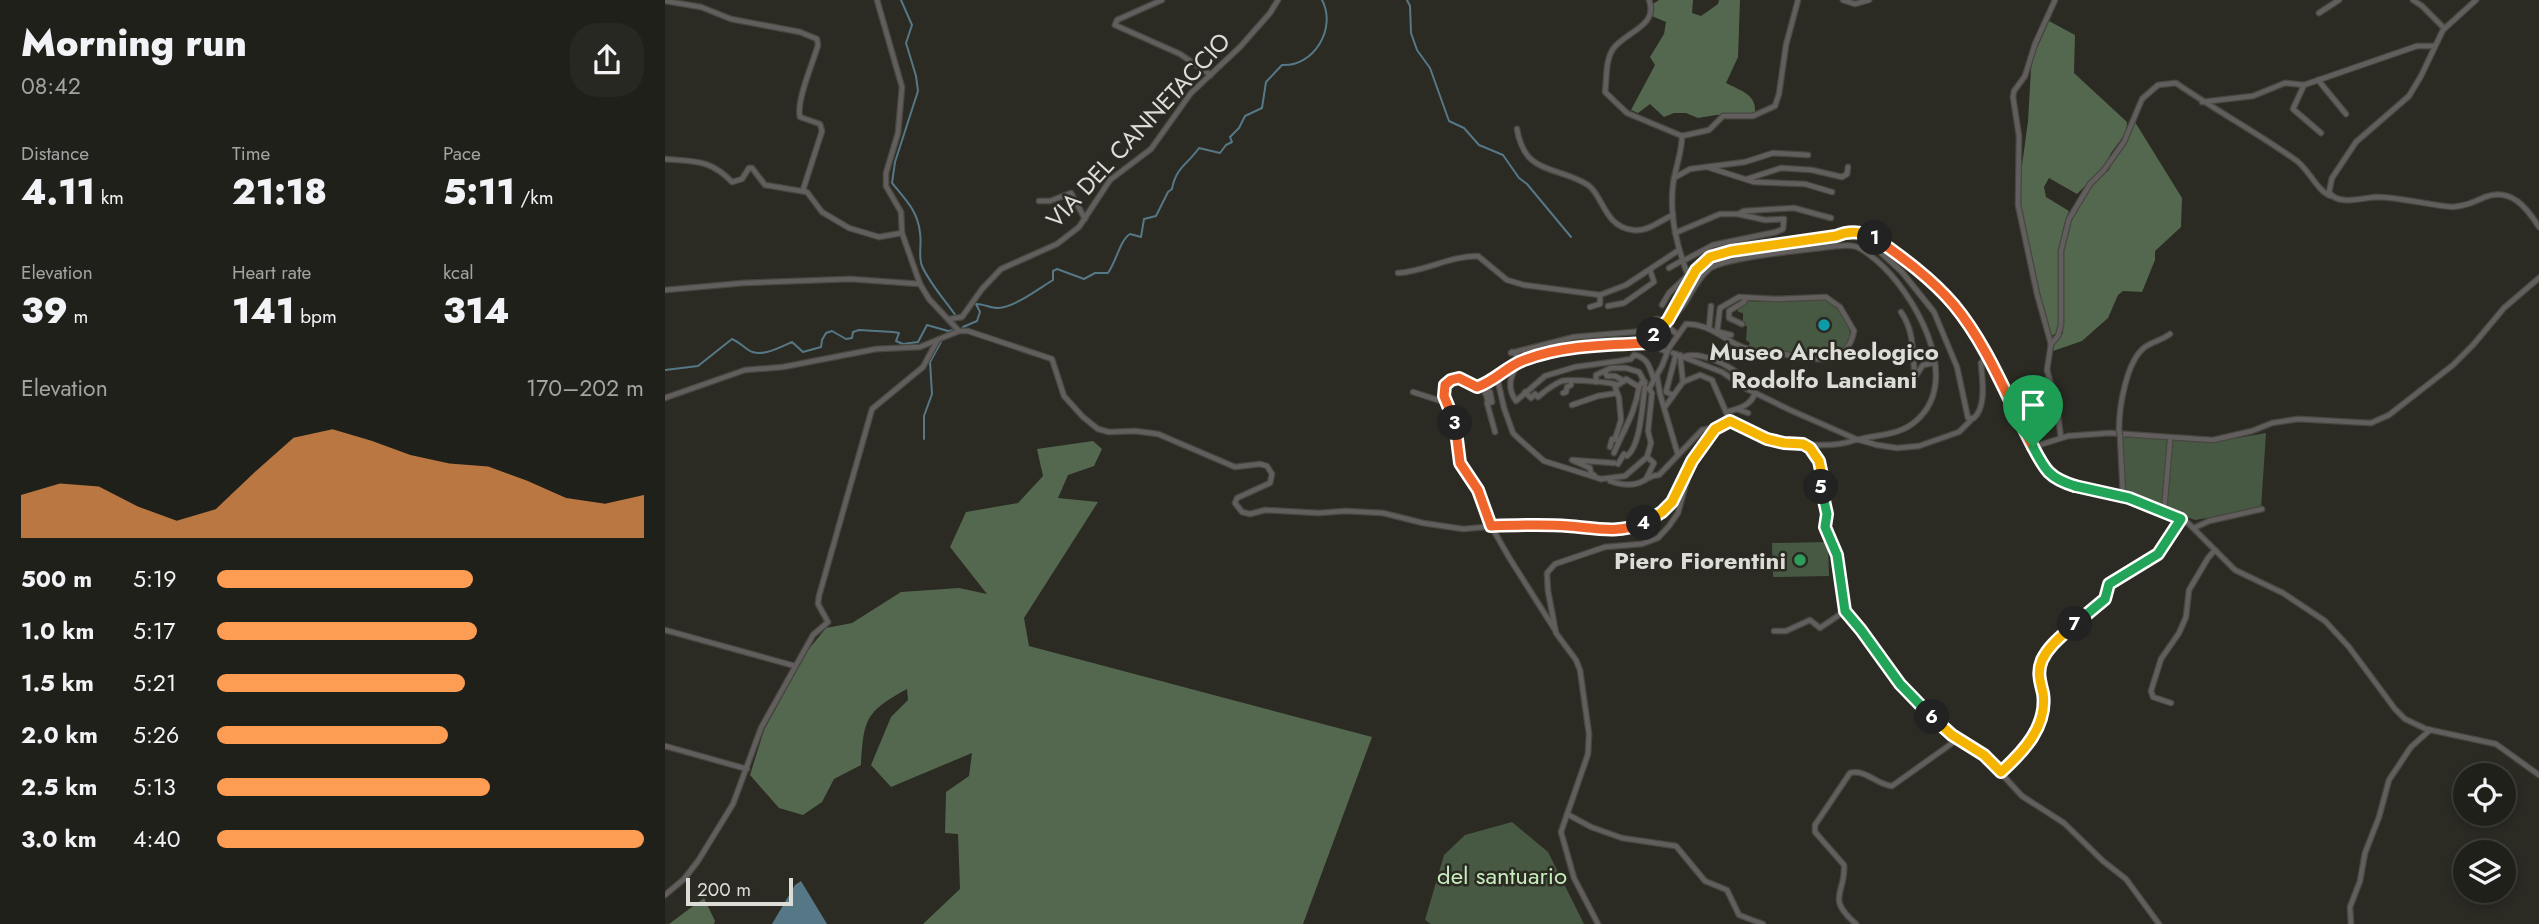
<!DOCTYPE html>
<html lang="en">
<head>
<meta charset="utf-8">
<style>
  :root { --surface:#20201a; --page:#282823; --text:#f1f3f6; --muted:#a2a3a2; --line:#3d3e39; --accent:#fc9d53 }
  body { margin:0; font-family:Jost,sans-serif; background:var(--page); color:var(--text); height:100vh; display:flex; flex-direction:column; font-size:26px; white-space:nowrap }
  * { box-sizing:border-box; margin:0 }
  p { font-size:23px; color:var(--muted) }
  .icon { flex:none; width:38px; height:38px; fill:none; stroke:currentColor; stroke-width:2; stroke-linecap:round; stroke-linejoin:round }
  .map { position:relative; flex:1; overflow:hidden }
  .panel { display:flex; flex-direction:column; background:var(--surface); width:665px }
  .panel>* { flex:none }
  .controls { position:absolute; left:1788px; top:763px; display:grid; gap:14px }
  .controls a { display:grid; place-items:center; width:63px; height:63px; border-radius:50%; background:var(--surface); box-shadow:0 4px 10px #0003,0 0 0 2px var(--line); font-size:35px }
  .scale { position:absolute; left:21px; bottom:18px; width:107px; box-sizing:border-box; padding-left:7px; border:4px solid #ddddd8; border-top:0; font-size:19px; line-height:24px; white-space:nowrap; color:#ddddd8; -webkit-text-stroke:5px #2b2a23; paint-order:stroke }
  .pin { position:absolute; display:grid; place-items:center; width:60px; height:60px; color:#fff; margin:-72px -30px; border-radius:50% 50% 50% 0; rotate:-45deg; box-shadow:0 0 7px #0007 }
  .pin .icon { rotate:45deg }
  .km { position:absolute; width:35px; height:35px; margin:-18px; border-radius:50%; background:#222; color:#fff; font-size:19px; line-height:35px; text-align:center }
  .round { display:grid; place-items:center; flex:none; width:74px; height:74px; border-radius:28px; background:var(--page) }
  .head { display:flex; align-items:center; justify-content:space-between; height:119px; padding:0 21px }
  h1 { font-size:38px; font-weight:800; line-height:52px }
  .metrics { display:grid; grid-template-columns:repeat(3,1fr); gap:10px; height:119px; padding:7px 21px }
  .metrics div { display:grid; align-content:center }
  .metrics b { font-size:35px; font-weight:800 }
  .metrics small { font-size:19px; font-weight:400 }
  .metrics p { font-size:19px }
  .chart { height:196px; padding:14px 21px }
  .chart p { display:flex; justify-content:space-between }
  .chart svg { width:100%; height:126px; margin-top:7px; fill:var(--accent); opacity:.7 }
  ul { padding:0 21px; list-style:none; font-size:23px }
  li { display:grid; grid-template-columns:112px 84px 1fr; align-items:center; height:52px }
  li i { height:18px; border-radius:9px; background:var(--accent) }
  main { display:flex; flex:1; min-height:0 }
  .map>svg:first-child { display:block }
  .green { fill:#475942 }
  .forest { fill:#54684f }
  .water { fill:#567886 }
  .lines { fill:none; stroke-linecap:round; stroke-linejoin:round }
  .stream { stroke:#567886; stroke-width:2 }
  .minor-casing { stroke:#474740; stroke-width:7 }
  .minor { stroke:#625e5e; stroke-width:4.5 }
  .minor-bridge-casing { stroke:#474740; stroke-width:7; stroke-linecap:butt }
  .minor-bridge { stroke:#625e5e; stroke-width:4.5 }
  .split-1-casing { stroke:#fff; stroke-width:14 }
  .split-2-casing { stroke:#fff; stroke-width:14 }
  .split-3-casing { stroke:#fff; stroke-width:14 }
  .split-4-casing { stroke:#fff; stroke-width:14 }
  .split-5-casing { stroke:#fff; stroke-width:14 }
  .split-6-casing { stroke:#fff; stroke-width:14 }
  .split-7-casing { stroke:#fff; stroke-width:14 }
  .split-8-casing { stroke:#fff; stroke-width:14 }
  .split-9-casing { stroke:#fff; stroke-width:14 }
  .split-1 { stroke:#f0652b; stroke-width:9 }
  .split-2 { stroke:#f5b400; stroke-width:9 }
  .split-3 { stroke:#f0652b; stroke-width:9 }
  .split-4 { stroke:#f0652b; stroke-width:9 }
  .split-5 { stroke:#f5b400; stroke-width:9 }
  .split-6 { stroke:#22a559; stroke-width:9 }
  .split-7 { stroke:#f5b400; stroke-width:9 }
  .split-8 { stroke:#22a559; stroke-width:9 }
  .split-9 { stroke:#22a559; stroke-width:9 }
  .culture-dot { fill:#0f9aa8; stroke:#2b2a23; stroke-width:2.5 }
  .leisure-dot { fill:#2e9e5b; stroke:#2b2a23; stroke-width:2.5 }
  .labels { text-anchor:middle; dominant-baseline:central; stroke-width:5; stroke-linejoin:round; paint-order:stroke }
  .street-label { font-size:24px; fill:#ddddd8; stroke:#2b2a23 }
  .poi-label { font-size:24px; font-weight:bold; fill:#ddddd8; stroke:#2b2a23 }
  .park-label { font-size:24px; fill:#c7ecbc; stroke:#2b2a23 }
</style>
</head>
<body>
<main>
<section class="panel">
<div class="head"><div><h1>Morning run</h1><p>08:42</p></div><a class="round"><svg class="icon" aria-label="share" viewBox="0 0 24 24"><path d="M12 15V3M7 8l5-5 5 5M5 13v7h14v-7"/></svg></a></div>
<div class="metrics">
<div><p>Distance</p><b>4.11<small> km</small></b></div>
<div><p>Time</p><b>21:18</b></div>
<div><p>Pace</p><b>5:11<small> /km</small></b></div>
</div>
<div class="metrics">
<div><p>Elevation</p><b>39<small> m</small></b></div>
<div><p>Heart rate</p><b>141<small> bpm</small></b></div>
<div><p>kcal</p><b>314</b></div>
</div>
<div class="chart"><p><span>Elevation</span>170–202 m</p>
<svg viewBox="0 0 160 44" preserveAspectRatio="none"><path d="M0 44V29L10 25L20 26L30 33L40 38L50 34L60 21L70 9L80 6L90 10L100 15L110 18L120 19L130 24L140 30L150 32L160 29V44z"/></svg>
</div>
<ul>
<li><b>500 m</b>5:19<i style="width:60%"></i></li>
<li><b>1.0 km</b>5:17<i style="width:61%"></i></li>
<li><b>1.5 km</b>5:21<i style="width:58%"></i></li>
<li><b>2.0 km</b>5:26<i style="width:54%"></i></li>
<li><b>2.5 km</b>5:13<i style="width:64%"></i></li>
<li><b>3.0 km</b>4:40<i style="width:100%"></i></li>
</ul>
</section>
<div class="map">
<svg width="1874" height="924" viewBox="0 0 1874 924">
  <rect width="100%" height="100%" fill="#2b2a23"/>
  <g class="green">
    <path d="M1158,299C1178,309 1198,335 1174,352L1166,349L1157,358L1083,347L1085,343L1081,340L1082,326H1078V313L1073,312V308L1081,301L1109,302Z"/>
    <polygon points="1601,433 1596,509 1530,520 1460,494 1458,437 1549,442"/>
    <polygon points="1163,542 1164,576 1108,577 1107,543"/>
    <polygon points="847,822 883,852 919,924 766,924 760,920 779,855 800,835"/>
  </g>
  <g class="forest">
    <path d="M994,0H1028L1027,13L1036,16L1053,4L1054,0H1075L1073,57L1061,83C1076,91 1092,94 1090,114L1051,115L1033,118L1021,113H1009L999,117L985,104L973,113L966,110L990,65L985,57L999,34L1001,22L987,16L988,4Z"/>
    <path d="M1384,21L1410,35L1409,73L1462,122L1461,133L1446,153L1439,167L1412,194L1384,178L1379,187L1381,197L1404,211C1387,252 1398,290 1393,332L1385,337L1358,228L1353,195L1363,121L1366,69L1369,55Z"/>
    <polygon points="1470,122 1517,198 1516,227 1490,251 1490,260 1477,292 1458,291 1453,295 1443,318 1417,341 1388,351 1390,342 1398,333 1399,247 1405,222 1429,180 1444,170 1451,153 1461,144"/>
    <path d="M428,441L437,449L429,466L403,475L393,498L433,502L359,618L364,646L707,737L638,924H258L295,889L293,834L280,833L281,792L304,776L307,753L226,787L206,765L226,717L243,700L242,689C200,712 199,719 196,765L169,779L157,802L138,815L114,808L85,775L99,730L143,650L161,628L187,623L236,592L294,588L322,594L285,547L301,512L353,503L378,476L372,449Z"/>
    <polygon points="39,898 50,921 49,924 4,924"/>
  </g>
  <polygon class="water" points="136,881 162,924 107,924 130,885"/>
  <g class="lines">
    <g class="stream">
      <path d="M236,0L247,25L241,43L251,76L253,91L230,162L227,183C240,199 253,211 255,233C257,244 253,256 257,266C265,284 280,300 291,316"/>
      <polyline points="742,0 745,6 746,33 752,50 765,68 784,121 799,128 814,145 838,155 854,178 862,184 906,237"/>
      <path d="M298,327L312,321L315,312L311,304C319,304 325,308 333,308C350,307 373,289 388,280V271L392,269L419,279L430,273H443C452,260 455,240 465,234L476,237L479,219L491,216L503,192L507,189C511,167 523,164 534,148L555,153L561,145L567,142L565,137L574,128L580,116L597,108L601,82L617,65C649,67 672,28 657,0"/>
      <path d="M0,370L33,366L67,339C74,342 76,345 82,349C94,359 114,348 127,342L138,352L156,347L157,340L161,333L167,331L181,339L187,338L188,332L194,330L228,332L234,333L231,341L238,344L253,342L262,325L283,331L289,330"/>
      <polyline points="259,439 259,416 267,394 265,362 277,340"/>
    </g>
    <defs>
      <g id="minor">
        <polyline points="212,0 237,87 233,133 221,173 221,186 236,212 237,233 255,284 264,299 294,331"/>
        <polyline points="497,0 452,20 450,25 515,54 546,75"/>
        <path d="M984,0C994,26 960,32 948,49C940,61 942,79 940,92L962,113L1017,136L1044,130L1058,116H1088L1110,106L1114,94L1121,45L1133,0"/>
        <polyline points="1178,0 1190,4 1204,0"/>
        <polyline points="1390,0 1370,44 1360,76 1349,91 1348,97 1354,136 1353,205 1372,294 1386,344 1382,370 1392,407 1396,438"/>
        <polyline points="1748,0 1757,6 1779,28"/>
        <path d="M1811,0L1778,30L1756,76L1744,96L1691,142L1667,178L1664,192C1673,206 1696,198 1711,197C1734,197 1763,205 1788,207C1800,206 1809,202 1820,197C1846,187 1862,208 1874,227"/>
        <path d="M0,1L36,7L66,19L135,32L152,39L153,45C148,63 131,101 135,117L155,124L157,131L138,190"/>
        <polyline points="1654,13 1674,0"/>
        <polyline points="1653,80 1681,114"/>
        <polyline points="1639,85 1628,109 1656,133"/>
        <polyline points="1537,102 1588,96 1620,83 1639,85 1752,46 1769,46"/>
        <path d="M852,129C860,176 891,165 923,185C938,195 939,227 968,230C983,232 994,221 1008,215"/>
        <path d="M1017,136C1017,153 1010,168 1008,185C1004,218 1013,250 1025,281"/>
        <path d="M0,159C30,162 45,159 67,182L77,179L84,168H87L100,185L142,192L157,212L184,228L214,237L237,233"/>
        <polyline points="1042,167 1089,182 1140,184 1167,192"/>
        <polyline points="1009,178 1025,169 1080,162 1108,153 1143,155"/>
        <polyline points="1082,179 1116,168 1147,170 1177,177 1182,174 1183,167"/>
        <polyline points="374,201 385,201 406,193 420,219"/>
        <polyline points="1010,233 1055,214 1073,214 1079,211 1129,208 1166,218"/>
        <polyline points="1175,234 1189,232 1204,235 1256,272 1291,308 1323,360"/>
        <polyline points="1018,261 1048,245 1111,232 1118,229 1119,219 1100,220 1073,214"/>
        <polyline points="1004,268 1018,260"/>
        <path d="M733,273C761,271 785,256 813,256L842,280L859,285L935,295L961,285L1014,250"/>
        <polyline points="0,290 79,283 185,279 255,284"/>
        <polyline points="997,305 1004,293 1023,275"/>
        <polyline points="943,306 959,303 989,282 985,270"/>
        <polyline points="925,307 935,304 935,295"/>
        <path d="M1236,312C1250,332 1247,354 1250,377L1258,365L1268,363"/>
        <path d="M1006,318C1023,306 1027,284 1043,270C1057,257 1148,249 1172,246C1177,246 1183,245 1188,246C1197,247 1204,255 1211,260C1248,291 1299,378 1252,420C1235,436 1213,434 1192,440"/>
        <polyline points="285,319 297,317 317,289 336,269 392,244 414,227 445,180 486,149 526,93 575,47 605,13 613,0"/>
        <polyline points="1077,324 1064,318 1064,311 1079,302 1081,298"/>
        <polyline points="1044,329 1046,306"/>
        <polyline points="1054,332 1066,335"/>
        <polyline points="982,343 1002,352"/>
        <path d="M1386,344L1393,336L1396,325V251L1404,219L1425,184L1439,170L1459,142L1477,99L1493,85L1511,83C1550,110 1593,133 1632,161C1644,170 1653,192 1666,196"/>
        <path d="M847,352L858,360C845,372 841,387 851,401L880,376L910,367L954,361L966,359L969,355C983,357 985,368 989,380"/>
        <polyline points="846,353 909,337 980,331 983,324 991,319 995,320 1013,335"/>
        <polyline points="1008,353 1057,372 1082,389 1125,410 1191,439 1212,445 1232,448 1254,446 1294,432 1306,420"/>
        <path d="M1021,356C1037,352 1061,364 1074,374"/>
        <polyline points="940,372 942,376 950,376 959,381 961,379 974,387"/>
        <polyline points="992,376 995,394 1013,455"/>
        <polyline points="832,377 839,408 848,433 853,438 879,461 936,479"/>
        <polyline points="931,382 931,375 946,368 961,368 974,372 980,383"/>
        <path d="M1018,382L1035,375L1047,380L1065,421C1076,423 1085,431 1095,436C1118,445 1167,449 1190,440"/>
        <polyline points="819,384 823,403 827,402 825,392 820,393"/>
        <polyline points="949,384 954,398 956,420 950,439"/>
        <polyline points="748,392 782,403"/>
        <path d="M860,392L866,398L870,394L873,397C880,391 889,384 897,381C905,379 945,382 953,385L959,381"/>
        <polyline points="898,393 901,392 902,387 906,385 906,381"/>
        <polyline points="1008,395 1001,392 1011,354"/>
        <polyline points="0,398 80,370 118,367 211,349 255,347 294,331 303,331 387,359 399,396 418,417 433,429 444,432 470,431 493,434 570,467 595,464 602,466 607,474 605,483 572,498 570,503 577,512 585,514 600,510 654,513 680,511 718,513 758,523 798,529 843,525 959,529 976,525 997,511 1014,491 1027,461 1050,429 1065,421"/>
        <polyline points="822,403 830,432"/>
        <polyline points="907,405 933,396 952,393"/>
        <polyline points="1000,407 1018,382 1015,355"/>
        <polyline points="1072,409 1083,413"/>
        <path d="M1061,412C1073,409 1086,406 1090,393"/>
        <path d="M1454,430C1454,408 1461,361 1480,347C1487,342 1497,340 1505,334"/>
        <polyline points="1455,436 1458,496"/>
        <polyline points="1138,444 1149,452 1155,463 1157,476 1156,493 1162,513 1159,525 1172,555 1180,611 1196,630 1224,670 1238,689 1280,729 1320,756 1357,796 1399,823 1438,861 1461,879 1494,924"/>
        <polyline points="945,447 947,439 953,440"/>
        <polyline points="1368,447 1403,436 1445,433 1548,440 1587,431 1607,423 1633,419 1706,423 1724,415 1788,365 1808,345 1839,308 1874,278"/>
        <path d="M949,453C959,429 970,414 974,387L977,382H980"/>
        <path d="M953,464L959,454L962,456C976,445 977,405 980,387"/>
        <polyline points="929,475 926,474 925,468 907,460 949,463"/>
        <path d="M936,479L960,476L982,457L986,443L983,431L987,393L984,389L997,366L1004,348L1021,324C1047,324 1059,341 1080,348C1090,352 1102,351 1112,353C1141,357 1181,372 1189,331L1175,307L1161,297L1110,299L1074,297L1055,308L1052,332"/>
        <polyline points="981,479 989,463 982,457"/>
        <path d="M945,481C956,485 967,487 978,481C984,478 986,475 994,475L1037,430L1051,427"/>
        <polyline points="1499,511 1505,441"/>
        <polyline points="1529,528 1544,521 1597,509"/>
        <polyline points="0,630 130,666"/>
        <path d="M890,630L845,559L826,526L813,490L795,465L790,423L778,393L781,384L794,378L809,386H815C830,379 842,367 857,360C896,344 941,345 982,343L1002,320L1032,268L1045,257L1062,252L1165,236L1193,237L1204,242L1237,272L1269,312L1292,367L1303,418H1309C1322,406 1317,379 1316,363L1321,358L1330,371L1377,464L1384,474L1399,482L1461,497L1521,521L1570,570L1618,593L1660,621L1684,647L1730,709L1740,719L1761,729L1831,744L1874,775"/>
        <polyline points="1109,631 1121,631 1145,620 1155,628 1180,611"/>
        <polyline points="1506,703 1488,697 1486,691 1496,659 1514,633 1521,617 1524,590 1543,558 1550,550"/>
        <polyline points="0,746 82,769"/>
        <path d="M1336,772C1358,752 1382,727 1378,695C1376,683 1372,675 1376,663C1387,635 1418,618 1440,599L1444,584L1495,552L1516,519"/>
        <polyline points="902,814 926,827 957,838 1011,846 1040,881 1062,890 1074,915 1098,924"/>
        <polyline points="0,895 19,879 33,861 68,804 96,728 148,635 163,622 153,604 154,596 207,409 258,367 272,341"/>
        <polyline points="933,924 909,878 896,832 923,754 924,734 915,670 911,660 891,633 883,591 882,573 890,564 940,547 977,544 993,538 1004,526 1013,513 1022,480"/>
        <path d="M1191,924C1160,897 1181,894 1179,865L1150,832V825L1185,773C1201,769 1212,785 1227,786L1293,739"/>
        <polyline points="1686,924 1685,907 1695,881 1700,853 1714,817 1724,780 1746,747 1765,730"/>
      </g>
    </defs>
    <use href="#minor" class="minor-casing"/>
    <use href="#minor" class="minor"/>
    <defs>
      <polyline id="minor-bridge" points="1454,430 1455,436"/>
    </defs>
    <use href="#minor-bridge" class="minor-bridge-casing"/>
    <use href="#minor-bridge" class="minor-bridge"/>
  </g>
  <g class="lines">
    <defs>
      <path id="split-1" d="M1210,238C1238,258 1266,278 1289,305C1323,346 1343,400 1368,447"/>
      <path id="split-2" d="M989,335L1003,320L1031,270L1045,257L1066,251L1171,236C1185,230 1197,231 1210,238"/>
      <path id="split-3" d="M790,423L779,396L780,385L786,380L794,378L812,387C830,381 842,366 859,360C898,345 941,345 982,343L989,335"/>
      <path id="split-4" d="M790,423L795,463L813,490L826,526C852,525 878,524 903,526C930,528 953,534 979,523"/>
      <polyline id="split-5" points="979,523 997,512 1007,502 1027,461 1050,429 1065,421 1102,439 1119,443 1138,444 1145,448 1154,461 1157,475 1156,487"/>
      <polyline id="split-6" points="1156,487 1162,514 1160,527 1172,555 1180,611 1196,630 1235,684 1267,717"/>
      <path id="split-7" d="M1267,717L1287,735L1319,755L1336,772C1358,752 1383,726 1378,693C1375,681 1372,672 1377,660C1384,645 1398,635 1410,624"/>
      <polyline id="split-8" points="1410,624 1440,599 1444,584 1493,554 1516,519 1464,498 1410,486"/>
      <path id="split-9" d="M1368,447C1380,470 1384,478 1410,486"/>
    </defs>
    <use href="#split-1" class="split-1-casing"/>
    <use href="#split-2" class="split-2-casing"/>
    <use href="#split-3" class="split-3-casing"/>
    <use href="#split-4" class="split-4-casing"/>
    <use href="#split-5" class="split-5-casing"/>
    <use href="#split-6" class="split-6-casing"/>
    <use href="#split-7" class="split-7-casing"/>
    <use href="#split-8" class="split-8-casing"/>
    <use href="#split-9" class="split-9-casing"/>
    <use href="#split-1" class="split-1"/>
    <use href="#split-2" class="split-2"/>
    <use href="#split-3" class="split-3"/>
    <use href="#split-4" class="split-4"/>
    <use href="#split-5" class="split-5"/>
    <use href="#split-6" class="split-6"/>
    <use href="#split-7" class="split-7"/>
    <use href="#split-8" class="split-8"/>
    <use href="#split-9" class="split-9"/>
  </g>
  <circle class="culture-dot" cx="1159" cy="325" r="7"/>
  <circle class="leisure-dot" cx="1135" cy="560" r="7"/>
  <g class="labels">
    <g class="street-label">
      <text transform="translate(473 130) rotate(-47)">VIA DEL CANNETACCIO</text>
    </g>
    <g class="poi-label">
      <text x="1159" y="351">Museo Archeologico<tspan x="1159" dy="28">Rodolfo Lanciani</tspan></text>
      <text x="1121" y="560" text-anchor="end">Piero Fiorentini</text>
    </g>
    <g class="park-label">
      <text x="837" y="875">del santuario</text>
    </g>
  </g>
</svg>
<div class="controls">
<a><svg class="icon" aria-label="locate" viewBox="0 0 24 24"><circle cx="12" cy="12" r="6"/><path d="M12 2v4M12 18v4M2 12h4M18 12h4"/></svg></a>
<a><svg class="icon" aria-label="layers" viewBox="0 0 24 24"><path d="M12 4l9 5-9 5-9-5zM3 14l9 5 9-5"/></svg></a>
</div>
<div class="scale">200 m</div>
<div class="pin" style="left:1368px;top:447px;background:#1e9e55"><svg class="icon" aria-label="arrive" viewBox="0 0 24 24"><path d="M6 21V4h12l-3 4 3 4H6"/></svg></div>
<b class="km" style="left:1210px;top:238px">1</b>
<b class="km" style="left:989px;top:335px">2</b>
<b class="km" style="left:790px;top:423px">3</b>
<b class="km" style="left:979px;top:523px">4</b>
<b class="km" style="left:1156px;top:487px">5</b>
<b class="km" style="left:1267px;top:717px">6</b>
<b class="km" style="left:1410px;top:624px">7</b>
</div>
</main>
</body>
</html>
